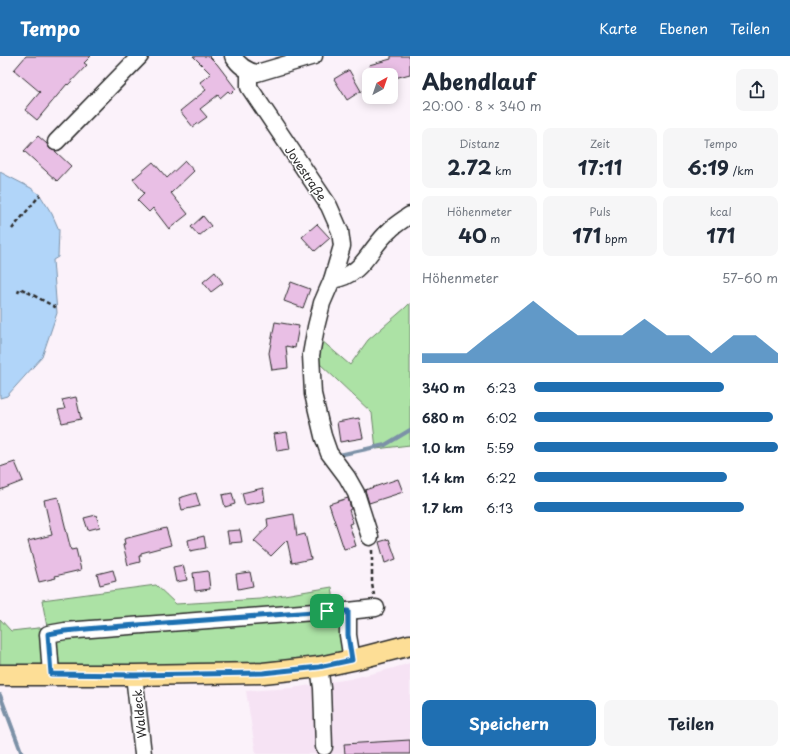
<!DOCTYPE html>
<html lang="de">
<head>
<meta charset="utf-8">
<style>
  :root { --surface:#fff; --page:#f6f6f7; --text:#1f2937; --muted:#747a83; --accent:#1f6fb2 }
  body { margin:0; font-family:"Playpen Sans",sans-serif; background:var(--page); color:var(--text); height:100vh; display:flex; flex-direction:column; font-size:15px; white-space:nowrap }
  * { box-sizing:border-box; margin:0 }
  p { font-size:13px; color:var(--muted) }
  .icon { flex:none; width:22px; height:22px; fill:none; stroke:currentColor; stroke-width:2; stroke-linecap:round; stroke-linejoin:round }
  .map { position:relative; flex:1; overflow:hidden }
  .drawer { display:flex; flex-direction:column; background:var(--surface); width:380px }
  .drawer>* { flex:none }
  .needle { width:26px; rotate:40deg }
  .buttons { position:absolute; left:362px; top:12px; display:grid; gap:8px }
  .buttons a { display:grid; place-items:center; width:36px; height:36px; border-radius:8px; background:var(--surface); box-shadow:0 2px 10px #0003; font-size:20px }
  .pin { position:absolute; display:grid; place-items:center; width:34px; height:34px; color:#fff; margin:-17px; border-radius:8px; box-shadow:0 2px 6px #0006 }
  .round { display:grid; place-items:center; flex:none; width:42px; height:42px; border-radius:8px; background:var(--page) }
  .headline { display:flex; align-items:center; justify-content:space-between; height:68px; padding:0 12px }
  h1 { font-size:22px; font-weight:700; line-height:30px }
  .stats { display:grid; grid-template-columns:repeat(3,1fr); gap:6px; height:68px; padding:4px 12px }
  .stats div { display:grid; align-content:center; border-radius:8px; background:var(--page); text-align:center }
  .stats b { font-size:20px; font-weight:700 }
  .stats small { font-size:11px; font-weight:400 }
  .stats p { font-size:11px }
  .chart { height:112px; padding:8px 12px }
  .chart p { display:flex; justify-content:space-between }
  .chart svg { width:100%; height:72px; margin-top:4px; fill:var(--accent); opacity:.7 }
  .primary-button { display:flex; gap:8px; margin-top:auto; padding:8px 12px }
  .primary-button a { flex:1; height:46px; border-radius:8px; background:var(--accent); color:#fff; font-size:16px; font-weight:700; line-height:46px; text-align:center }
  .primary-button a+a { background:var(--page); color:var(--text) }
  ul { padding:0 12px; list-style:none; font-size:13px }
  li { display:grid; grid-template-columns:64px 48px 1fr; align-items:center; height:30px }
  li i { height:10px; border-radius:5px; background:var(--accent) }
  header { display:flex; align-items:center; gap:24px; box-sizing:border-box; height:56px; padding:0 20px; background:var(--accent); color:#fff }
  header strong { font-size:19px }
  nav { display:flex; gap:22px; margin-inline-start:auto; font-size:14px }
  main { display:flex; flex:1; min-height:0 }
  .map>svg:first-child { display:block }
  .built { fill:#f6e3f4 }
  .green { fill:#ace2a5; stroke:#6c8668 }
  .water { fill:#b1d5f9; stroke:#7b91a7 }
  .lines { fill:none; stroke-linecap:round; stroke-linejoin:round }
  .stream { stroke:#7b91a7; stroke-width:4 }
  .building { fill:#e9bfe5; stroke:#2b2b2b }
  .minor-casing { stroke:#2b2b2b; stroke-width:19 }
  .major-casing { stroke:#2b2b2b; stroke-width:23 }
  .path { stroke:#2b2b2b; stroke-width:2.5; stroke-dasharray:4 3; stroke-linecap:butt }
  .minor { stroke:#fff; stroke-width:16 }
  .major { stroke:#fdde96; stroke-width:20 }
  .route-casing { stroke:#fff; stroke-width:8 }
  .route { stroke:#1f6fb2; stroke-width:5 }
  .labels { text-anchor:middle; dominant-baseline:central; stroke-width:3; stroke-linejoin:round; paint-order:stroke }
  .street-label { font-size:12px; fill:#2b2b2b; stroke:#fff }
</style>
</head>
<body>
<header>
<strong>Tempo</strong>
<nav><a>Karte</a><a>Ebenen</a><a>Teilen</a></nav>
</header>
<main>
<div class="map">
<svg width="410" height="698" viewBox="0 0 410 698">
  <rect width="100%" height="100%" fill="#fbf2fa"/>
  <filter id="ink" filterUnits="userSpaceOnUse"><feTurbulence type="fractalNoise" baseFrequency=".025" numOctaves="2"/><feDisplacementMap in="SourceGraphic" scale="8" xChannelSelector="R" yChannelSelector="G"/><feConvolveMatrix kernelMatrix="1 2 1 2 8 2 1 2 1" color-interpolation-filters="sRGB"/></filter>
  <g filter="url(#ink)">
    <polygon class="built" points="410,607 410,698 256,698 246,635 292,632 350,623 390,613"/>
    <g class="green">
      <polygon points="410,247 410,389 376,393 372,357 319,307 321,284 350,309 368,284 405,252"/>
      <polygon points="156,529 176,548 260,543 332,531 336,560 340,564 345,591 342,596 311,606 0,612 0,563 11,575 47,571 42,544"/>
    </g>
    <polygon class="water" points="0,116 31,132 40,139 52,158 59,174 58,201 53,204 57,257 42,301 7,340 0,342"/>
    <g class="lines">
      <g class="stream">
        <polyline points="339,399 385,389 410,374"/>
        <polyline points="0,639 22,698"/>
      </g>
    </g>
    <g class="building">
      <polygon points="26,0 91,0 84,7 87,9 68,29 67,28 37,64 25,54 40,36 14,14"/>
      <polygon points="193,0 209,0 217,8 236,33 231,38 228,35 220,42 218,39 200,53 207,61 193,71 180,55 206,34 200,26 211,18"/>
      <polygon points="391,0 410,0 410,18 391,23 391,19 372,19 369,9 391,3"/>
      <polygon points="349,14 361,35 347,44 334,23"/>
      <polygon points="38,80 47,88 50,93 55,95 71,110 57,125 24,95"/>
      <polygon points="185,105 194,115 171,137 188,158 169,173 153,152 149,156 137,144 144,137 133,123 153,106 167,122"/>
      <polygon points="203,160 211,170 199,180 191,171"/>
      <polygon points="317,168 330,182 315,195 302,181"/>
      <polygon points="215,216 223,227 211,236 203,226"/>
      <polygon points="291,226 310,233 303,252 284,245"/>
      <polygon points="275,266 299,270 295,292 286,290 288,312 272,314 269,297"/>
      <polygon points="76,341 81,363 62,367 58,354 65,353 62,344"/>
      <polygon points="359,362 363,382 340,386 337,366"/>
      <polygon points="287,376 290,393 277,395 274,378"/>
      <polygon points="15,406 23,425 0,434 0,411"/>
      <polygon points="398,423 403,436 369,447 365,434"/>
      <polygon points="263,432 265,445 245,449 242,437"/>
      <polygon points="196,437 200,450 182,454 179,442"/>
      <polygon points="232,437 235,448 225,451 222,439"/>
      <polygon points="58,441 71,494 76,493 81,514 55,520 56,522 39,526 28,485 52,479 44,444"/>
      <polygon points="348,442 351,453 349,454 353,467 349,468 356,490 344,493 329,448"/>
      <polygon points="294,458 297,480 305,478 311,503 292,507 287,484 271,500 254,485 268,470 267,463"/>
      <polygon points="96,459 100,471 88,474 84,462"/>
      <polygon points="166,472 171,489 141,497 141,500 139,500 140,506 128,509 123,489 125,488 124,483"/>
      <polygon points="240,474 242,486 229,487 227,475"/>
      <polygon points="204,480 206,492 190,495 188,484"/>
      <polygon points="389,483 396,503 385,507 379,486"/>
      <polygon points="183,509 187,524 176,526 173,511"/>
      <polygon points="113,514 116,525 100,529 97,518"/>
      <polygon points="208,515 210,533 195,535 193,517"/>
      <polygon points="250,516 253,530 238,533 236,518"/>
      <polygon points="410,684 410,698 345,698 344,688"/>
    </g>
    <g class="lines">
      <defs>
        <g id="minor">
          <path d="M233,0C239,10 246,15 257,17L314,0"/>
          <polyline points="249,16 249,31 329,150 340,175 342,190 332,224 322,247 316,271 311,299 313,338 323,380 329,397 347,421 356,437 370,481"/>
          <polyline points="56,86 140,0"/>
          <path d="M332,224C364,219 369,192 390,174C396,168 403,164 410,159"/>
          <polyline points="348,555 348,579 352,604"/>
          <polyline points="319,611 322,632 324,691"/>
          <polyline points="51,618 48,578 65,575 327,555 348,555 376,552"/>
          <polyline points="134,619 143,698"/>
        </g>
        <polyline id="major" points="0,619 134,619 263,617 319,611 352,604 410,589"/>
      </defs>
      <use href="#minor" class="minor-casing"/>
      <use href="#major" class="major-casing"/>
      <g class="path">
        <polyline points="12,173 40,139"/>
        <polyline points="18,237 20,232 57,252"/>
        <polyline points="372,494 372,528 374,539"/>
      </g>
      <use href="#minor" class="minor"/>
      <use href="#major" class="major"/>
    </g>
  </g>
  <g class="lines" filter="url(#ink)">
    <defs>
      <polygon id="route" points="327,555 348,555 348,579 352,604 319,611 263,617 134,619 51,618 48,578 65,575 97,572"/>
    </defs>
    <use href="#route" class="route-casing"/>
    <use href="#route" class="route"/>
  </g>
  <g class="labels">
    <g class="street-label">
      <text transform="translate(306 117) rotate(56)">Jovestraße</text>
      <text transform="translate(139 658) rotate(-96)">Waldeck</text>
    </g>
  </g>
</svg>
<div class="buttons">
<a><svg class="needle" viewBox="-14 -14 28 28"><path d="M0-13l5 13h-10z" fill="#e53935"/><path d="M0 13l5-13h-10z" fill="#747a83"/></svg></a>
</div>
<div class="pin" style="left:327px;top:555px;background:#1e9e55"><svg class="icon" aria-label="arrive" viewBox="0 0 24 24"><path d="M6 21V4h12l-3 4 3 4H6"/></svg></div>
</div>
<section class="drawer">
<div class="headline"><div><h1>Abendlauf</h1><p>20:00 · 8 × 340 m</p></div><a class="round"><svg class="icon" aria-label="share" viewBox="0 0 24 24"><path d="M12 15V3M7 8l5-5 5 5M5 13v7h14v-7"/></svg></a></div>
<div class="stats">
<div><p>Distanz</p><b>2.72<small> km</small></b></div>
<div><p>Zeit</p><b>17:11</b></div>
<div><p>Tempo</p><b>6:19<small> /km</small></b></div>
</div>
<div class="stats">
<div><p>Höhenmeter</p><b>40<small> m</small></b></div>
<div><p>Puls</p><b>171<small> bpm</small></b></div>
<div><p>kcal</p><b>171</b></div>
</div>
<div class="chart"><p><span>Höhenmeter</span>57–60 m</p>
<svg viewBox="0 0 160 44" preserveAspectRatio="none"><path d="M0 44V38L10 38L20 38L30 27L40 17L50 6L60 17L70 27L80 27L90 27L100 17L110 27L120 27L130 38L140 27L150 27L160 38V44z"/></svg>
</div>
<ul>
<li><b>340 m</b>6:23<i style="width:78%"></i></li>
<li><b>680 m</b>6:02<i style="width:98%"></i></li>
<li><b>1.0 km</b>5:59<i style="width:100%"></i></li>
<li><b>1.4 km</b>6:22<i style="width:79%"></i></li>
<li><b>1.7 km</b>6:13<i style="width:86%"></i></li>
</ul>
<div class="primary-button"><a>Speichern</a><a>Teilen</a></div>
</section>
</main>
</body>
</html>
